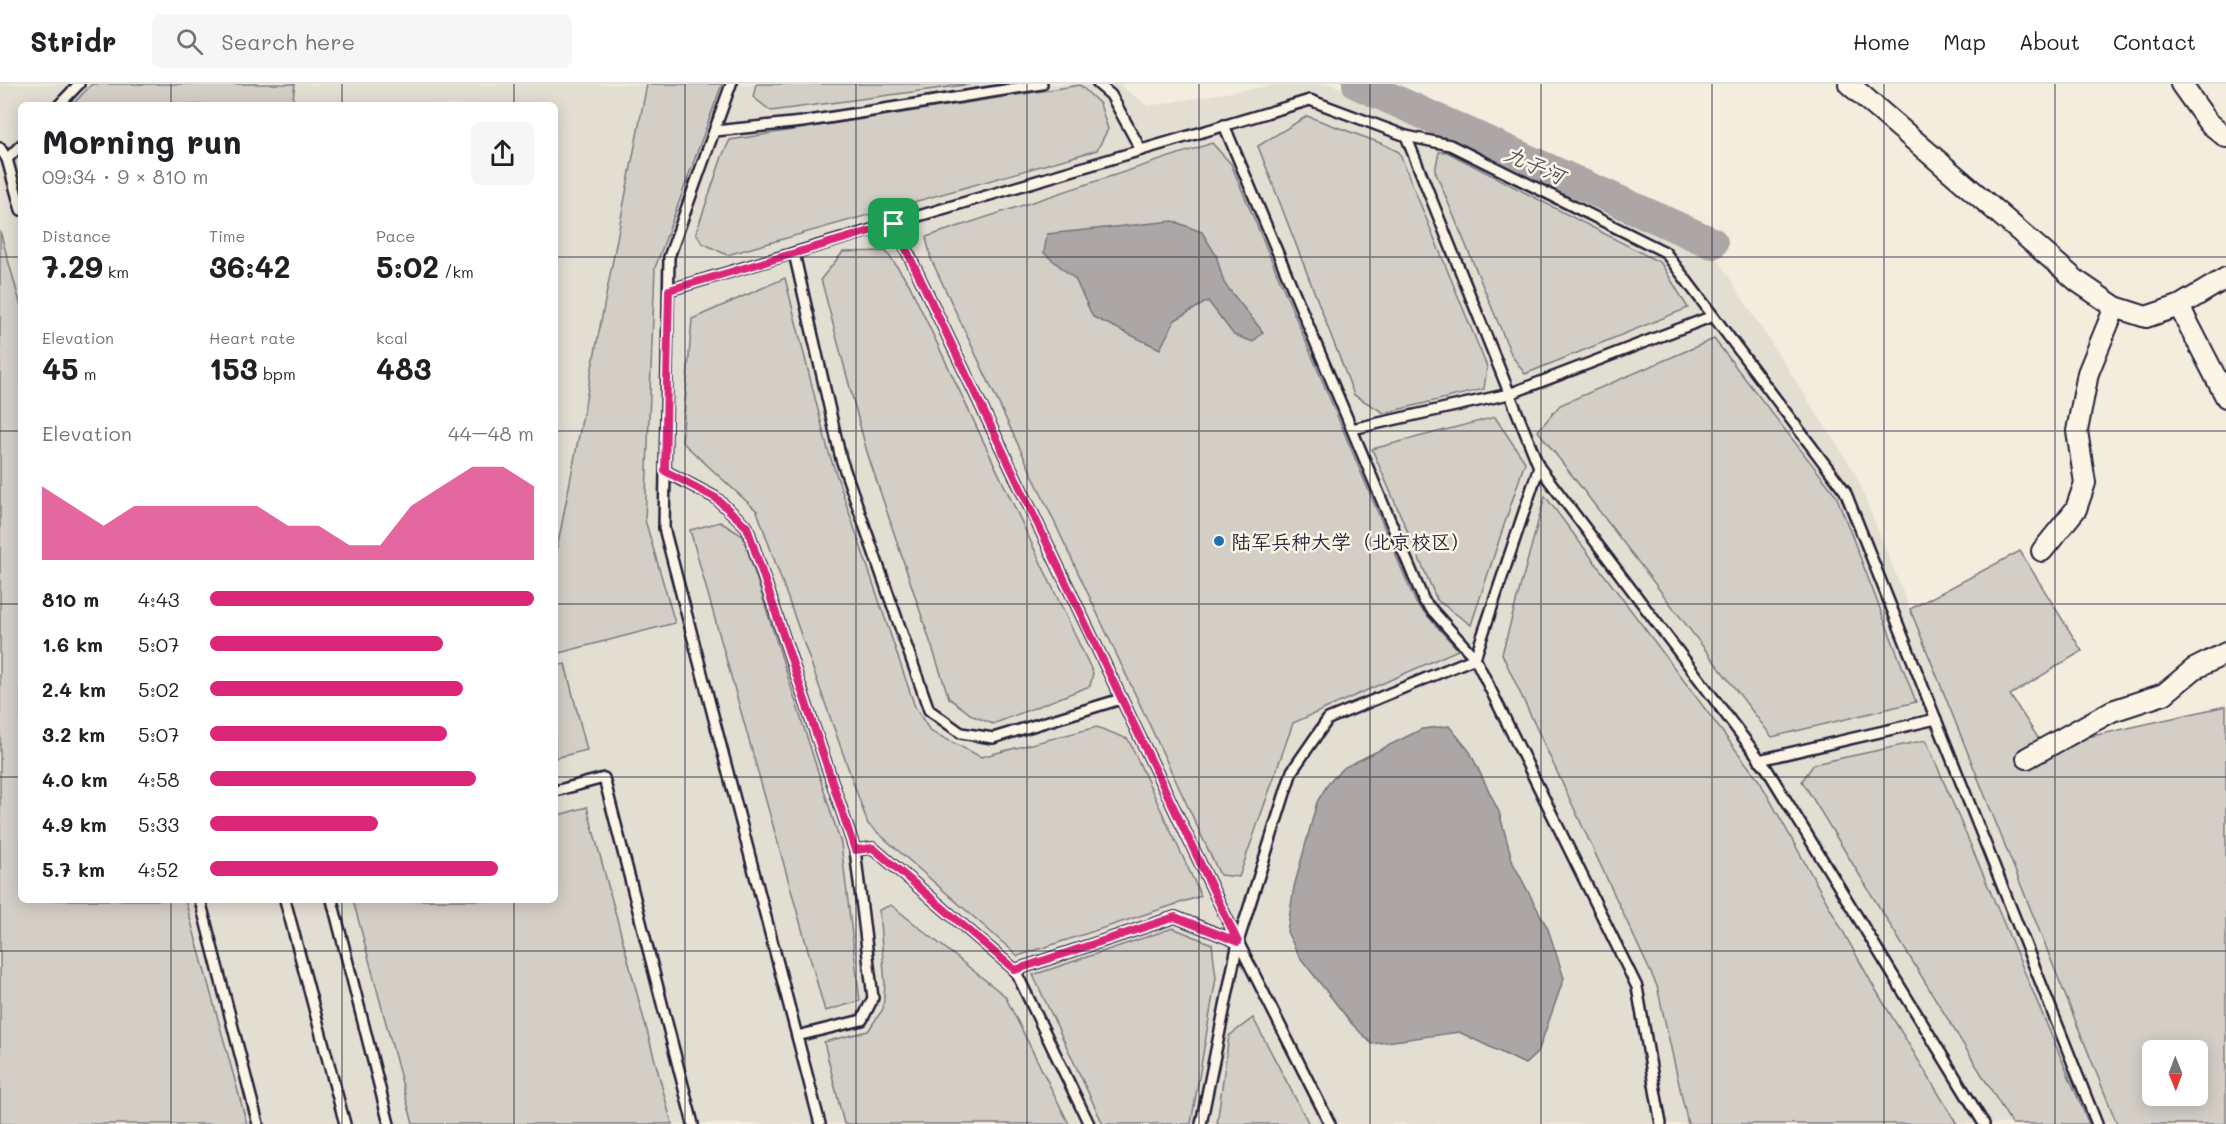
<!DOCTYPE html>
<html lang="en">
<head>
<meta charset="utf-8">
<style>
  :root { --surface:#fff; --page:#f6f6f6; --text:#202124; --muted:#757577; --line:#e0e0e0; --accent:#db2777 }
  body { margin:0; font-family:Mali,"LXGW WenKai TC",sans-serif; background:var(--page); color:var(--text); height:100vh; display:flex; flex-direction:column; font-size:22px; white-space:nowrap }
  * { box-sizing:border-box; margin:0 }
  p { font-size:20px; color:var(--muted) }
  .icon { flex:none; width:33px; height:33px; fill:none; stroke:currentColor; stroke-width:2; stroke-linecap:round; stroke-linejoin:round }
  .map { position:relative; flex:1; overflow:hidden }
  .details { position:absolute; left:18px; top:18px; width:540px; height:801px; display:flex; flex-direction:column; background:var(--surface); border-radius:9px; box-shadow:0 3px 15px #0003 }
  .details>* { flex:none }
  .needle { width:39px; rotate:179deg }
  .fabs { position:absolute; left:2142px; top:956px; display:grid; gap:12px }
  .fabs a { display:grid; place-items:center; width:66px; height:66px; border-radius:9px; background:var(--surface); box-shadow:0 3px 15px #0003; font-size:30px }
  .pin { position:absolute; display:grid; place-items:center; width:51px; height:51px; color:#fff; margin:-26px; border-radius:12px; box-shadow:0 3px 9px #0006 }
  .round { display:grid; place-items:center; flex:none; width:63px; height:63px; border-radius:9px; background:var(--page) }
  .headline { display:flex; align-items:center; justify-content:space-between; height:102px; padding:0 24px }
  h1 { font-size:33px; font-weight:800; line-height:45px }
  .figures { display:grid; grid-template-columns:repeat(3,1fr); gap:9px; height:102px; padding:6px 24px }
  .figures div { display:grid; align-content:center }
  .figures b { font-size:30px; font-weight:800 }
  .figures small { font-size:16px; font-weight:400 }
  .figures p { font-size:16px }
  .chart { height:168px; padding:12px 24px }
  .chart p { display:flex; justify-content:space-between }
  .chart svg { width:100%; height:108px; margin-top:6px; fill:var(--accent); opacity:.7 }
  ul { padding:0 24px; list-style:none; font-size:20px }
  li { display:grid; grid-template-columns:96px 72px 1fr; align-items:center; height:45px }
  li i { height:15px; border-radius:8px; background:var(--accent) }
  header { display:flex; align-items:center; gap:36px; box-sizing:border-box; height:84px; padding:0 30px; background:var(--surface); border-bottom:2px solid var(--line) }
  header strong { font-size:28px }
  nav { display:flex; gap:33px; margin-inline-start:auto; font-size:21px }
  .search { width:420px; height:54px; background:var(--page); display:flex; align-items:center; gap:15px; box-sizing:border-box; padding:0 21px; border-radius:9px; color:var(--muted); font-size:22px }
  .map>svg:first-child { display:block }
  .built { fill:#e3ded2 }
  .green { fill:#d4cfc6; stroke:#7b7880; stroke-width:1.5; fill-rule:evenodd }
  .water { fill:#aca7a6; stroke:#75727b; stroke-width:1.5 }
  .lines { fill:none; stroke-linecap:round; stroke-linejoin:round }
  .river { stroke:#aca7a6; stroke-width:32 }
  .service-casing { stroke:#22223b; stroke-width:14 }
  .minor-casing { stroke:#22223b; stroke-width:24 }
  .service { stroke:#fcf5e5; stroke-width:9 }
  .minor { stroke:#fcf5e5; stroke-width:20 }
  .route-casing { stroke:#fff; stroke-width:12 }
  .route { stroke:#db2777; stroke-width:8 }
  .grid { fill:none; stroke:#22223b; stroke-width:1.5; stroke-opacity:0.55 }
  .poi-dot { fill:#1f6fb2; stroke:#fcf5e5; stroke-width:2 }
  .labels { text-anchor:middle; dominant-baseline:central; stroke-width:5; stroke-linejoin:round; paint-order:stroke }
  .poi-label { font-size:20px; fill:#22223b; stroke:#fcf5e5; text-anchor:start }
  .water-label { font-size:21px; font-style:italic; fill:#525160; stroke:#fcf5e5 }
</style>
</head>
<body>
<header>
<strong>Stridr</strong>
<div class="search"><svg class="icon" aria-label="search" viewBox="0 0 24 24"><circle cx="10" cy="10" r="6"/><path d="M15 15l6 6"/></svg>Search here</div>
<nav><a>Home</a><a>Map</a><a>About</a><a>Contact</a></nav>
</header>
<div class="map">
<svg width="2226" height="1040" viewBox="0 0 2226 1040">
  <rect width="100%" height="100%" fill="#f3edde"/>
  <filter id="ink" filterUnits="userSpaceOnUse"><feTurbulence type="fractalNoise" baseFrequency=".0167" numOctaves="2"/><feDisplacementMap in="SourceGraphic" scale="12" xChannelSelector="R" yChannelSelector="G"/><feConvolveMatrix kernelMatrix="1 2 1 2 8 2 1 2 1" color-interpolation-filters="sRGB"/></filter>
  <g filter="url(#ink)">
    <polygon class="built" points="0,0 1118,0 1148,22 1279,0 1332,0 1714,170 1855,389 2117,1040 247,1040 185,816 555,816 555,21 21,21 21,222 0,147"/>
    <g class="green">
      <polygon points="92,0 295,0 292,21 72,21"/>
      <polygon points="647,0 722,0 655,184 645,436 675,539 555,570 555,475"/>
      <polygon points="756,0 972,0 771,27 753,13"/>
      <polygon points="1080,1 1100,20 1108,45 1097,66 727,171 702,159 696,149 723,70 730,56"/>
      <polygon points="1307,32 1383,60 1399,68 1487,283 1484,305 1384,329 1354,311 1258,62"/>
      <polygon points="1212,59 1231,80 1416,519 1458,566 1293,639 1239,793 1220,791 931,175 926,153"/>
      <polygon points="1439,68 1447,68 1661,179 1688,224 1525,290 1512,272 1435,87"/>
      <polygon points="0,147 21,222 21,816 185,816 247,1040 0,1040"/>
      <polygon points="886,167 909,200 1093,589 1090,602 993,640 973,632 949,614 867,368 821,195 843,168"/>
      <polygon points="785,194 828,366 915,623 930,647 981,673 1097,643 1128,655 1201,812 1018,872 868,740 757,427 682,358 692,235"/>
      <polygon points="1714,255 1836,411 1916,618 1772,653 1538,347 1560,321"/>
      <polygon points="1495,333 1525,378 1471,541 1437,516 1372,365"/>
      <polygon points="1545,412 1760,698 1874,903 1957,1040 1688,1040 1657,902 1502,570"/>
      <polygon points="720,438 743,452 841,760 860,917 825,927 690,446"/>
      <path d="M2020,467L2082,567L2010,611L2044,663L2226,622V1040H2117L1910,525ZM2152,966H2198V1011H2152Z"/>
      <polygon points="565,580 587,666 555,674 555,582"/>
      <polygon points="1926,656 2089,1040 2012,1040 1802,697 1814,680"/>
      <polygon points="587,723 672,1040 413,1040 353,816 555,816 555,732"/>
      <polygon points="891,821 1005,912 1069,1040 844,1040 824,958 868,947 883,925 885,900 879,826"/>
      <polygon points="1173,844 1212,860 1216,894 1191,1040 1103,1040 1033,891"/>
      <polygon points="1253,934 1309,1040 1217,1040 1229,952"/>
    </g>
    <g class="water">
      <polygon points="1173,137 1202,148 1216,171 1224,199 1263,248 1253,258 1234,251 1208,217 1175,236 1160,265 1093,233 1075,195 1044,169 1047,150"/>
      <polygon points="1449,642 1470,668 1499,728 1513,779 1548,845 1564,894 1538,968 1525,980 1459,948 1372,960 1352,940 1299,872 1287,848 1294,803 1317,718 1329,698 1345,683 1422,645"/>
    </g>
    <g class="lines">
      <polyline class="river" points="1358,0 1712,159"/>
      <defs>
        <g id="service">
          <polyline points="731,0 669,173 664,444 820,1040"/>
          <polyline points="1098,0 1111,11 1141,66"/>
          <polyline points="59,21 79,0"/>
          <polyline points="1224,41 1424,517 1475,574 1637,903 1661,1040"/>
          <polyline points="715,47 802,38 1042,0"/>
          <polyline points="1406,52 1539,383 1767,685 1984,1040"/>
          <polyline points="0,64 7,75 21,126"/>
          <polyline points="7,75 21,61"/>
          <polyline points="894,140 1238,858 1330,1040"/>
          <polyline points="794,169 841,375 929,626 961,649 993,654 1121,615"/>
          <polyline points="669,206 1310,16 1406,52 1450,61 1665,168 1845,407 2097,1040"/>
          <polyline points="1352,345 1509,310 1713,232"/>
          <polyline points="665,387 716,414 747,443 855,766 873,914 862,936 797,952"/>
          <polyline points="1759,676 1936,635"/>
          <polyline points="555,707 604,694 693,1040"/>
          <polyline points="855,766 873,764 1015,886 1089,1040"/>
          <polyline points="200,816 258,1040"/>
          <polyline points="285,816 345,1040"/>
          <polyline points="332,816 389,1040"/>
          <polyline points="1015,886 1175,833 1238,858"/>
          <polyline points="1201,1040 1238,858 1292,687 1328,635 1475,574 1539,383"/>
        </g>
        <g id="minor">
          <polyline points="1849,0 2077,197 2115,223 2146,233 2179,222 2226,194"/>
          <polyline points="2181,0 2208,38 2226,53"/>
          <polyline points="2179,222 2226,313"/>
          <polyline points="2042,467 2076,425 2085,399 2077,347 2088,289 2115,223"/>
          <polyline points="2027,674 2112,627 2164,610 2194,585 2226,569"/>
        </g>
      </defs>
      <use href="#service" class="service-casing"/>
      <use href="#minor" class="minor-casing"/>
      <use href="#service" class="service"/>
      <use href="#minor" class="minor"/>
    </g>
  </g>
  <g class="lines" filter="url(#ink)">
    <defs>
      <polygon id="route" points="894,140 1238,858 1175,833 1015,886 873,764 855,766 747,443 716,414 665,387 669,206"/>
    </defs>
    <use href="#route" class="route-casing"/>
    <use href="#route" class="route"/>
  </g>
  <path class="grid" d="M171,0V21M342,0V21M514,0V21M685,0V1040M856,0V1040M1027,0V1040M1199,0V1040M1370,0V1040M1541,0V1040M1712,0V1040M1884,0V1040M2055,0V1040M0,173H21M555,173H2226M0,347H21M555,347H2226M0,520H21M555,520H2226M0,693H21M555,693H2226M171,816V1040M342,816V1040M514,816V1040M0,867H2226"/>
  <circle class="poi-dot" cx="1219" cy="457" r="6"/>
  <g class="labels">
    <g class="poi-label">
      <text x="1231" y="457">陆军兵种大学（北京校区）</text>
    </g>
    <g class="water-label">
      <text transform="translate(1535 80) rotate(24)">九子河</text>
    </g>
  </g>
</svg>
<div class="fabs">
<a><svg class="needle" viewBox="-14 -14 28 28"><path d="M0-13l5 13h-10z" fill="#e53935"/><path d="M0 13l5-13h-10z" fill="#757577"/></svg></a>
</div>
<div class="pin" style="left:894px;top:140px;background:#1e9e55"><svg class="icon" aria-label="arrive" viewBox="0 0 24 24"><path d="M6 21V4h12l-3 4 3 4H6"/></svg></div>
<section class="details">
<div class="headline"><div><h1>Morning run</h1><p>09:34 · 9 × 810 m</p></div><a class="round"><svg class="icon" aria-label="share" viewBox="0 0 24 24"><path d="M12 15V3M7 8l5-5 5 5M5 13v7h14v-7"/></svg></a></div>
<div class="figures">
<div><p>Distance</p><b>7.29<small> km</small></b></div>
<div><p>Time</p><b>36:42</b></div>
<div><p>Pace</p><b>5:02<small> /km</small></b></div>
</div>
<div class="figures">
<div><p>Elevation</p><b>45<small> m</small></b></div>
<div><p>Heart rate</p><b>153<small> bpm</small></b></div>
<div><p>kcal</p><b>483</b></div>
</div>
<div class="chart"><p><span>Elevation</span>44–48 m</p>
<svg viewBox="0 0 160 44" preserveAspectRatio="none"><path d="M0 44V14L10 22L20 30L30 22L40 22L50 22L60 22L70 22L80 30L90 30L100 38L110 38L120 22L130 14L140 6L150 6L160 14V44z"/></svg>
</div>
<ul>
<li><b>810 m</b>4:43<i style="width:100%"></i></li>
<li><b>1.6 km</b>5:07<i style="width:72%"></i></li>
<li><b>2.4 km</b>5:02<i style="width:78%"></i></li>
<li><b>3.2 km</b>5:07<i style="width:73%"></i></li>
<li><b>4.0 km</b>4:58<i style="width:82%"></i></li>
<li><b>4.9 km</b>5:33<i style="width:52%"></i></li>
<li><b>5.7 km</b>4:52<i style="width:89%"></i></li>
</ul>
</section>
</div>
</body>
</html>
